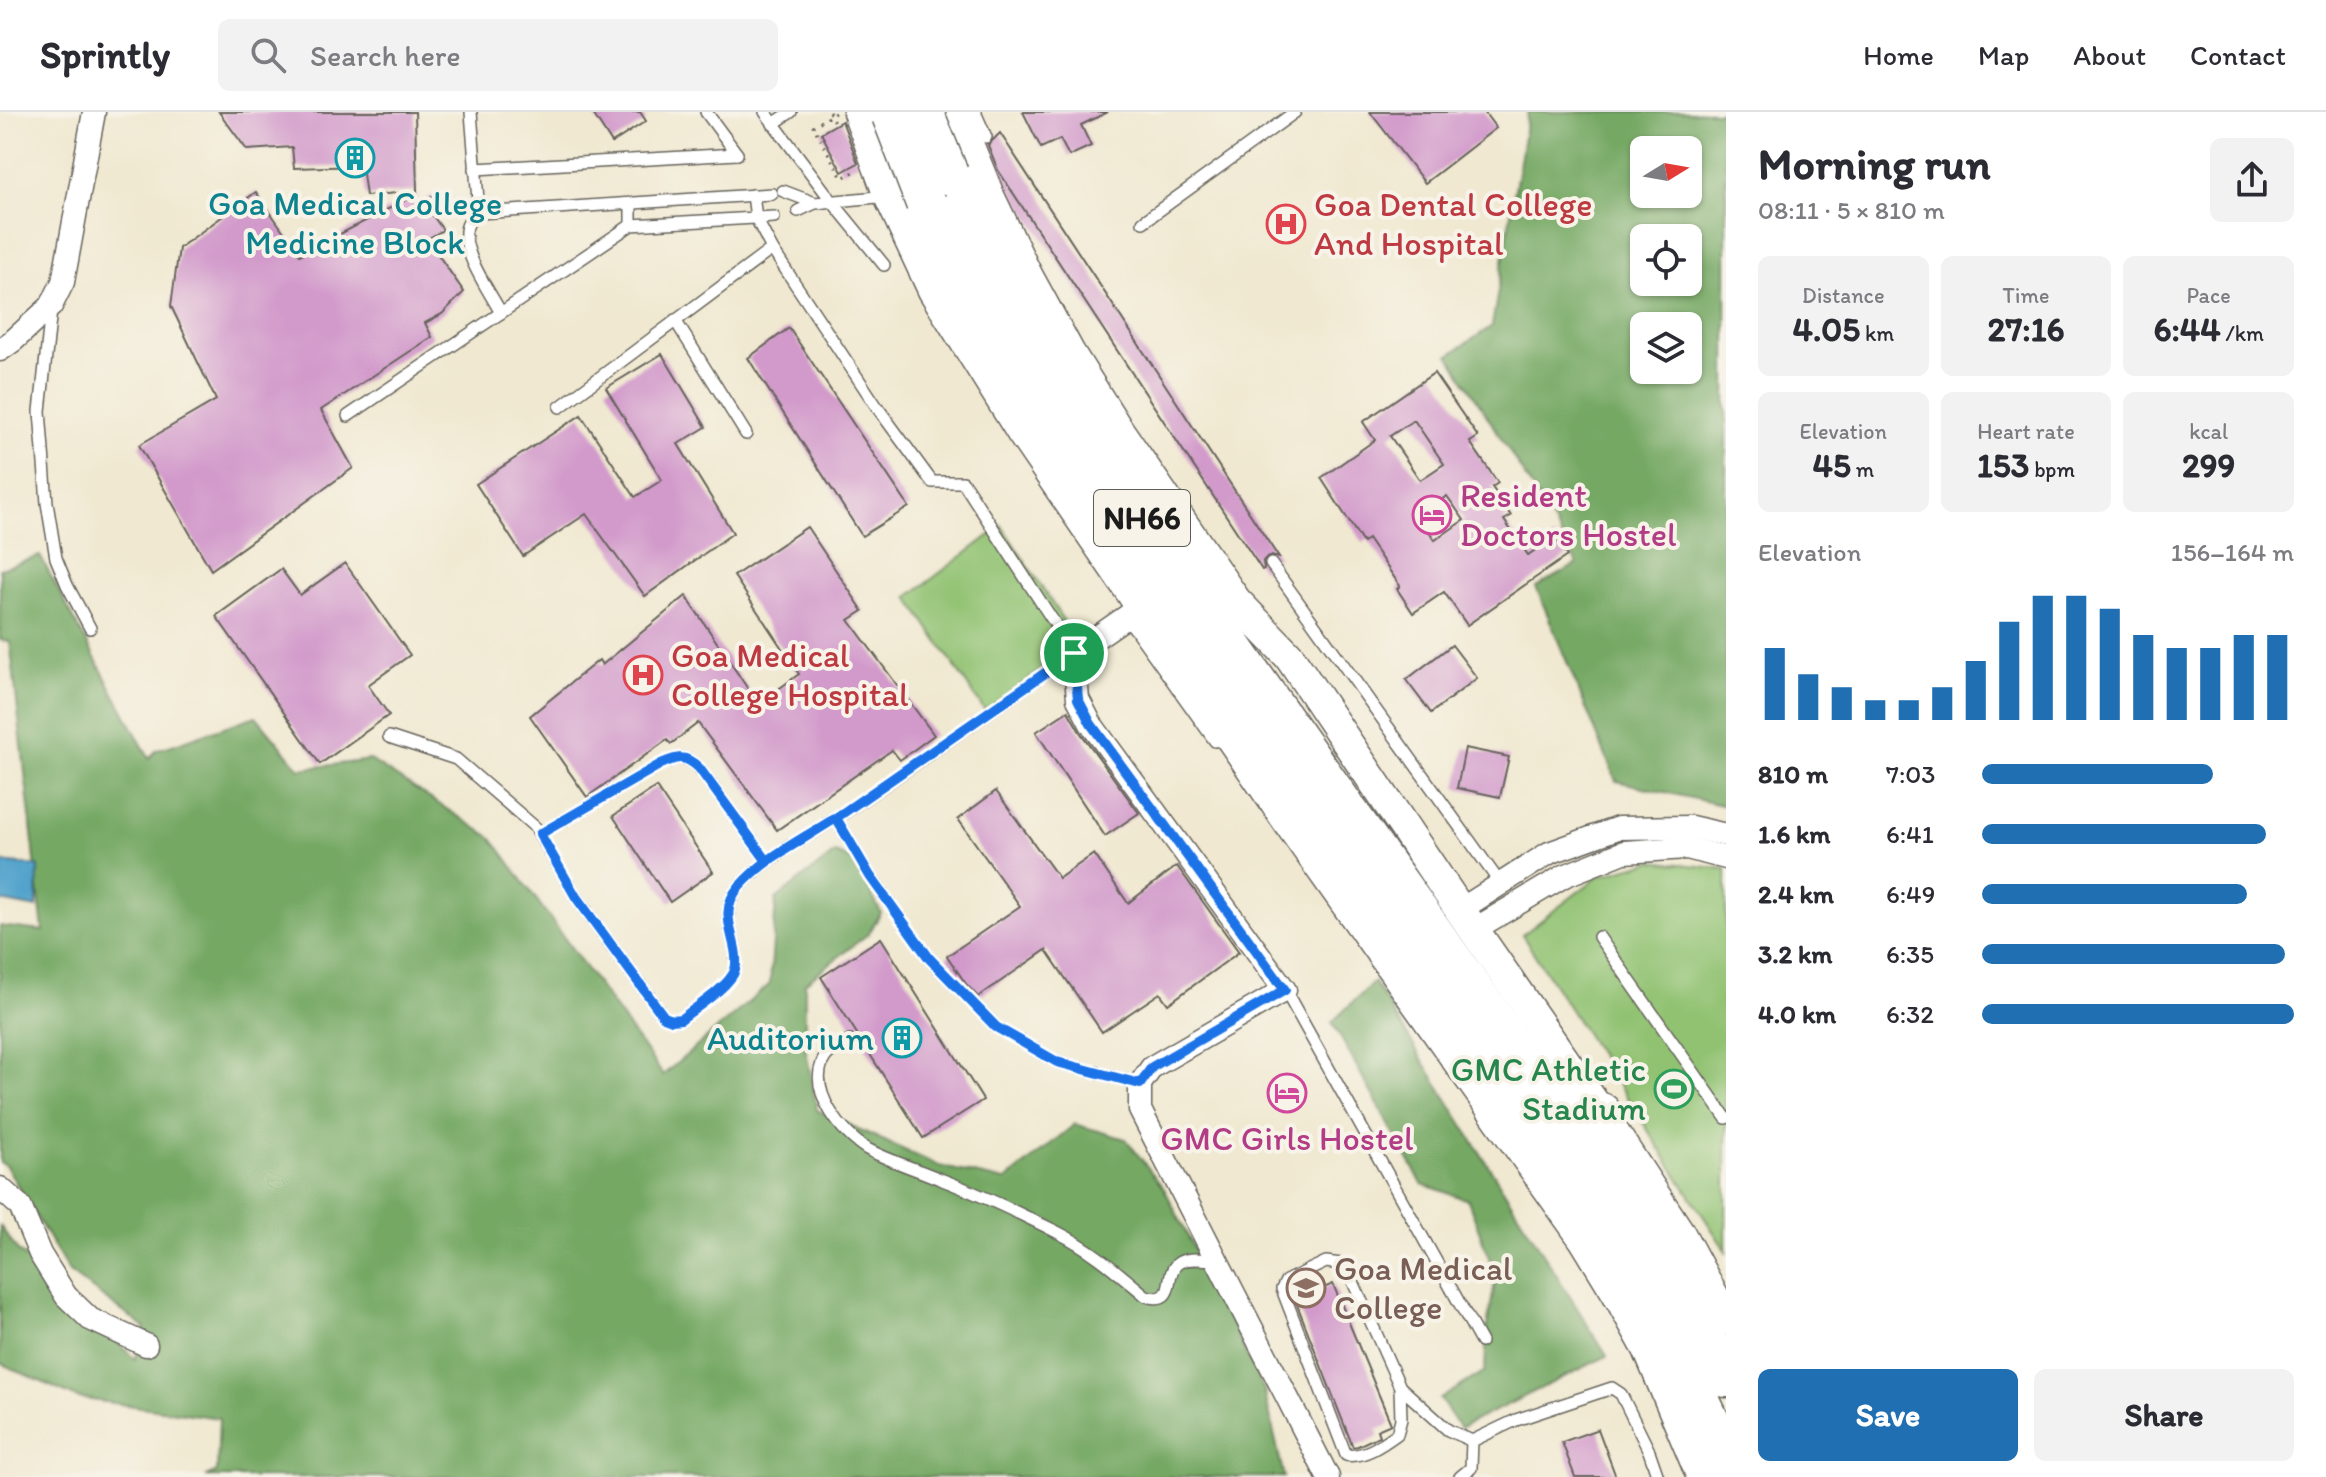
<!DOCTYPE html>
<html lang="en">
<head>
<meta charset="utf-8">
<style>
  :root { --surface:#fff; --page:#f2f2f3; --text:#2b2b33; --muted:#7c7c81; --line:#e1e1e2; --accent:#1f6fb2 }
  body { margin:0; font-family:Itim,sans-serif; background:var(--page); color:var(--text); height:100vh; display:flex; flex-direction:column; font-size:30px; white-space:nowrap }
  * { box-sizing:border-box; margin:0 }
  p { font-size:26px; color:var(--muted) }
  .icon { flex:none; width:44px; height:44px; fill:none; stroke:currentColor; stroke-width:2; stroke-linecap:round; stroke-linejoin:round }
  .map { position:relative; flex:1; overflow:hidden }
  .sheet { display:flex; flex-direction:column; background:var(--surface); width:600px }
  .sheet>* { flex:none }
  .needle { width:52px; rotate:79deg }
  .buttons { position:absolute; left:1630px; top:24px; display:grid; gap:16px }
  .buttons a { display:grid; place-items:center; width:72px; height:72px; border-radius:12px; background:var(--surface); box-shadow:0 2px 6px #0004; font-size:40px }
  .pin { position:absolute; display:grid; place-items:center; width:68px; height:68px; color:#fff; margin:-34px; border:4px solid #fff; border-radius:50%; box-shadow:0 2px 8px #0007 }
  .round { display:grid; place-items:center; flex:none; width:84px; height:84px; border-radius:12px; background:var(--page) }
  .summary { display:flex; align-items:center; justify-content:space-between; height:136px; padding:0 32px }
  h1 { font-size:44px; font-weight:700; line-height:60px }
  .stats { display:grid; grid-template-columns:repeat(3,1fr); gap:12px; height:136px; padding:8px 32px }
  .stats div { display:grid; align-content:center; border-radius:12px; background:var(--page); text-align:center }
  .stats b { font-size:34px; font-weight:700 }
  .stats small { font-size:22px; font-weight:400 }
  .stats p { font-size:22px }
  .chart { height:224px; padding:16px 32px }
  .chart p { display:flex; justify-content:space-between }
  .chart svg { width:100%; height:144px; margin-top:8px; stroke:var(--accent); stroke-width:6 }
  .cta { display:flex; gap:16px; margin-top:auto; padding:16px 32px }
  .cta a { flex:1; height:92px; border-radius:12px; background:var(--accent); color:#fff; font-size:32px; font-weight:700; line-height:92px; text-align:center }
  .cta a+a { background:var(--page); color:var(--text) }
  ul { padding:0 32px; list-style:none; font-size:26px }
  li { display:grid; grid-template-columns:128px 96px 1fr; align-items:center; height:60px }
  li i { height:20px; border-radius:10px; background:var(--accent) }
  header { display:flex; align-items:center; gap:48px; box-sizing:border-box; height:112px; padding:0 40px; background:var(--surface); border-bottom:2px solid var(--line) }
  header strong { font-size:38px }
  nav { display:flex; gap:44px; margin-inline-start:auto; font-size:28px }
  .search { width:560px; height:72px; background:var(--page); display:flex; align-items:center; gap:20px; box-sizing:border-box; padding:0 28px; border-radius:12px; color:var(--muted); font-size:30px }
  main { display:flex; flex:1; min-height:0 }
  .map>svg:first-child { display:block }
  .green { fill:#91c272; stroke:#566f47; stroke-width:2 }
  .forest { fill:#74a864; stroke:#486240; stroke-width:2; fill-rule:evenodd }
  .water { fill:#52a3cc; stroke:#376074; stroke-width:2 }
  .building { fill:#d29acb; fill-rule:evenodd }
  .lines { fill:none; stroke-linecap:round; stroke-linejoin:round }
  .lane-casing { stroke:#66635b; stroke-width:14 }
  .street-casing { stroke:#66635b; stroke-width:25 }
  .secondary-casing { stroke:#66635b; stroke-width:33 }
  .highway-casing { stroke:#66635b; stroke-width:43 }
  .path { stroke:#66635b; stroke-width:3; stroke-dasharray:2 6; stroke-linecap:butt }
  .lane { stroke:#fff; stroke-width:11 }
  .street { stroke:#fff; stroke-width:22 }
  .secondary { stroke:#fff; stroke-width:30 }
  .highway { stroke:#fff; stroke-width:40 }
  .highway-bridge-casing { stroke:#66635b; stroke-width:43; stroke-linecap:butt }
  .highway-bridge { stroke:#fff; stroke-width:40 }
  .route-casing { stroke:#fff; stroke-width:16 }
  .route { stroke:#1a73e8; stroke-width:10 }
  .labels { text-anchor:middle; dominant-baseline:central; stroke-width:8; stroke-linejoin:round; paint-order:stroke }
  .shield { fill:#f7f3e8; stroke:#5e5c59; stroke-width:2 }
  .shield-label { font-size:32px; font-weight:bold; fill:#1c1c1c }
  .culture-label { font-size:34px; fill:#0d838f; stroke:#f7f3e8 }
  .health-label { font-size:34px; fill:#be3a42; stroke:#f7f3e8; text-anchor:start }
  .hotel-label { font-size:34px; fill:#b23c85; stroke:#f7f3e8; text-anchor:start }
  .leisure-label { font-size:34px; fill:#27864d; stroke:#f7f3e8; text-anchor:end }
  .education-label { font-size:34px; fill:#785e54; stroke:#f7f3e8; text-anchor:start }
</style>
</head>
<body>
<header>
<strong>Sprintly</strong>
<div class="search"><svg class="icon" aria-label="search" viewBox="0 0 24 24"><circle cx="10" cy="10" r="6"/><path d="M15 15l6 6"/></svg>Search here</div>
<nav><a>Home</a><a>Map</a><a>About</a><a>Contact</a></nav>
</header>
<main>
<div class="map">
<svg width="1726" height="1365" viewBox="0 0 1726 1365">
  <rect width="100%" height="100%" fill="#f7f3e8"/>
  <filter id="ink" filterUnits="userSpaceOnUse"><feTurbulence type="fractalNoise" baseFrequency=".0125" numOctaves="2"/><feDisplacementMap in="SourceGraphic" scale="16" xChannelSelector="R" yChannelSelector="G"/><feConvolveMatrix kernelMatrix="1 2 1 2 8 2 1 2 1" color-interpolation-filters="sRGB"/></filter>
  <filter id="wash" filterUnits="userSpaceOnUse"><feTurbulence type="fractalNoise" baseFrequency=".006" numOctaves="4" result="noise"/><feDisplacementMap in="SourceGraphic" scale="32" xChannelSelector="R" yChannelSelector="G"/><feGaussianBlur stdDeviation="1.8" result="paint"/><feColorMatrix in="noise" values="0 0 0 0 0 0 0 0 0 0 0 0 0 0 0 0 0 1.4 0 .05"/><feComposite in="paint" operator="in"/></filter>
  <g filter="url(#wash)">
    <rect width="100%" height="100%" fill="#f0e8d0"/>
    <g class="green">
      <polygon points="1002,414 1078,531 985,599 908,485"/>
      <polygon points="1652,749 1726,757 1726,1139 1522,823 1599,764"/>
    </g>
    <g class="forest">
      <path d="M1528,0H1726V694L1616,669L1536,475L1577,452L1554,411L1449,243L1492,214ZM1644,38H1688V82H1644ZM1644,126H1688V170H1644ZM1644,214H1688V258H1644Z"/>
      <polygon points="40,444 149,646 157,638 256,604 300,657 370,648 492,726 663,963 770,872 776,787 835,741 855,749 881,801 869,821 805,871 805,933 817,998 939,1054 1005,1069 1075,1012 1126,1027 1165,1078 1264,1278 1284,1365 206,1365 217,1360 219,1306 77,1286 0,1251 0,1114 17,1138 135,1247 145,1216 69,1160 6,1054 0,1050 0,814 43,819 10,529 0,528 0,457"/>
      <polygon points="1374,870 1607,1244 1460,1316 1440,1287 1485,1259 1487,1215 1496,1165 1468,1088 1422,1072 1332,910"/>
    </g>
    <polygon class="water" points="0,750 38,754 37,796 0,789"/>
    <g id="blocks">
      <g class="building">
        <polygon points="219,0 415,0 417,79 366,84 362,54 294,56 292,35 247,38"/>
        <polygon points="592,0 640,0 646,9 612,31"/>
        <polygon points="1023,0 1108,0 1081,13 1091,34 1069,44 1060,27 1041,36"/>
        <polygon points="1370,0 1484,0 1496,16 1425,71"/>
        <polygon points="842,9 858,51 842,60 821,21"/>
        <polygon points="1000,21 1279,446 1271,444 1267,445 1263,449 1264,457 1262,458 998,58 988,33"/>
        <polygon points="256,80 300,143 417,82 417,90 435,83 433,104 443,118 427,127 464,180 442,202 425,211 432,225 321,298 353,356 211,458 139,333 216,288 171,194 179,136"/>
        <polygon points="789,216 909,395 862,424 748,246"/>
        <polygon points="662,242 706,315 678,332 733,421 645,484 586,402 523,444 476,372 581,303 635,385 662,368 606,276"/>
        <path d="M1434,261L1478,325L1470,330L1498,371L1492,375L1511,404L1504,408L1528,443L1554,425L1567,444L1467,513L1444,480L1413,501L1397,477L1400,474L1368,427L1363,431L1321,366L1375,328L1363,310ZM1414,308L1444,352L1420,368L1390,324ZM1447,384L1464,408L1435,428L1418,404Z"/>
        <polygon points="807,415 863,499 849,508 934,623 900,648 892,638 777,718 698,611 671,632 667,628 587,685 530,604 599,548 602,553 686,484 758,592 799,562 734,464"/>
        <polygon points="345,451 410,543 368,573 389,603 320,652 216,504 281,457 300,483"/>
        <polygon points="1452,533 1477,566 1431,601 1406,568"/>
        <polygon points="1068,599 1080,620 1139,701 1105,724 1036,620"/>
        <polygon points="1465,636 1509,645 1500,685 1457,676"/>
        <polygon points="656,675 713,760 670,790 613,704"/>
        <polygon points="996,679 1059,766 1094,742 1128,791 1177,754 1239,840 1168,892 1160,881 1102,920 1046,838 978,885 966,872 947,844 1020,794 958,707"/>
        <polygon points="881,826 983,988 923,1026 821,865"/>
        <polygon points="1314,1165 1319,1178 1333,1172 1391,1312 1377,1318 1379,1324 1358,1334 1353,1335 1291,1177"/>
        <polygon points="1598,1317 1616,1365 1575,1365 1562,1330"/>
      </g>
    </g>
  </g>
  <g filter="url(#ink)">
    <use href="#blocks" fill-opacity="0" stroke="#66635b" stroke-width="2"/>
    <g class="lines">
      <defs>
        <g id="lane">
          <polyline points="471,0 479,101 772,82"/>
          <polyline points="706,0 737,42"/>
          <polyline points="765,0 831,88 884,153"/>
          <polyline points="975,0 986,25"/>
          <polyline points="773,12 791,0"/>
          <polyline points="475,57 737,42"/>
          <polyline points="783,79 815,91"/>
          <polyline points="798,99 815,91 888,84"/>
          <path d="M479,101C477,102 469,109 469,110C455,132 490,180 501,201"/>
          <polyline points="1143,110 1295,0"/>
          <polyline points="631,113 774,105"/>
          <polyline points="51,198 40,299 47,391 56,446 67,473 90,516"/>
          <polyline points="675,208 746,322"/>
          <polyline points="560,295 772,137"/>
          <polyline points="348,304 631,113 631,92"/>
          <polyline points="1271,452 1500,771"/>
          <polyline points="1125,503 1215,629"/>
          <path d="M389,625L456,647L536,716L576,785L664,905L672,908L681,907C695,896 730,874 735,858C742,831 714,803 739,775C766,745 804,727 838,705C917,651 995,596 1074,541L963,370H932L877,295L772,137L756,106L753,83"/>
          <polyline points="836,706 870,764 929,846 996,915 1057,950 1140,972"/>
          <path d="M540,722L661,652C678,645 685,642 699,656L767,749"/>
          <polyline points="1599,825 1726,1006"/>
          <polyline points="1285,878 1481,1230"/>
          <path d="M850,929C840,935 826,939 822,951C810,981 842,1022 867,1037C889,1049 917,1057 940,1067C980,1082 1019,1101 1057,1120C1093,1138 1115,1158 1146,1184C1178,1193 1163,1164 1177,1152C1186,1144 1205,1148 1216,1148"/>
          <path d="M1400,1275L1401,1307L1397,1322C1383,1332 1364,1346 1346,1343L1282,1177L1286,1169L1326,1150L1341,1152L1350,1163L1400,1275L1448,1318L1472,1329"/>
          <polyline points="1472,1329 1516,1308 1612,1276 1621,1282 1649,1339 1658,1365"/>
          <polyline points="1460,1365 1471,1356 1472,1329"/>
        </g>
        <g id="street">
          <polyline points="0,238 14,228 51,194 63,170 94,0"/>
          <polyline points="1141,493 1126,505 1074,541 1078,587 1091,612 1285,878 1152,955 1140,972 1140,998 1328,1365"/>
          <polyline points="1460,798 1549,741 1618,716 1691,715 1726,723"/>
          <polyline points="1475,817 1564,764 1624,740 1687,736 1726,746"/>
          <polyline points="0,1076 20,1094 40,1142 66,1184 90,1207 146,1233"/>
        </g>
        <g id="secondary">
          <polyline points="858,0 889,84 933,178 1022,321 1293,717 1584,1127 1617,1181 1648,1237 1702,1365"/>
          <polyline points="955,0 990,86 1027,163 1069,240 1115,313 1236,489 1289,544 1460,798 1601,1001 1679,1120 1726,1207"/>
        </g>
        <g id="highway">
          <polyline points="948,62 997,172 1057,280 1210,504 1609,1071 1713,1239 1726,1265"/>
          <path d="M926,91C941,124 955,159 971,191C1006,261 1050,325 1093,389L1588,1090L1678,1243L1711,1313L1726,1360"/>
          <polyline points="1601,1001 1611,1068"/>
        </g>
      </defs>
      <use href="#lane" class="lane-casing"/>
      <use href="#street" class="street-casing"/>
      <use href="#secondary" class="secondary-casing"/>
      <use href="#highway" class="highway-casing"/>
      <g class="path">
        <polyline points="829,0 835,12"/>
        <polyline points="835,1 813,14 842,66 856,59"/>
      </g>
      <use href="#lane" class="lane"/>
      <use href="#street" class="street"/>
      <use href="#secondary" class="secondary"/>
      <use href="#highway" class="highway"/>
      <defs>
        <g id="highway-bridge">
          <polyline points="923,0 948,62"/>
          <polyline points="892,3 926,91"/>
        </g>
      </defs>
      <use href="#highway-bridge" class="highway-bridge-casing"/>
      <use href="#highway-bridge" class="highway-bridge"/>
    </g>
  </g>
  <g class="lines" filter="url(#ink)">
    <defs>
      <path id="route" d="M1074,541C997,595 920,648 843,701C808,725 767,743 739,775C714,803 742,831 735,858C730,874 695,896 681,907L672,908L664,905L576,785L540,722L661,652C678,645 685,642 699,656L767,749L836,706L870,764L929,846L996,915L1057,950L1140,972L1152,955L1285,878L1091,612L1078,587L1074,541"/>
    </defs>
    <use href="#route" class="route-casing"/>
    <use href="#route" class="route"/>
  </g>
  <defs>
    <symbol id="building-ring" viewBox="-11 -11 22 22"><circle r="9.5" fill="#f7f3e8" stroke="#0f9aa8" stroke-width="1.5"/><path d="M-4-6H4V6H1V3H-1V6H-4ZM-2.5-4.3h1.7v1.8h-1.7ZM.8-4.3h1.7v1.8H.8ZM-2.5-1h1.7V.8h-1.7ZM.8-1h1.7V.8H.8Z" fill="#0f9aa8"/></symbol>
    <symbol id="hospital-ring" viewBox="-11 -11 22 22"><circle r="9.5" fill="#f7f3e8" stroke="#e0444e" stroke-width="1.5"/><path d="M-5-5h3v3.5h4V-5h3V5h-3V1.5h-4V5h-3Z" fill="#e0444e"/></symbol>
    <symbol id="hotel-ring" viewBox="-11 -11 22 22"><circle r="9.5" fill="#f7f3e8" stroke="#d1479c" stroke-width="1.5"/><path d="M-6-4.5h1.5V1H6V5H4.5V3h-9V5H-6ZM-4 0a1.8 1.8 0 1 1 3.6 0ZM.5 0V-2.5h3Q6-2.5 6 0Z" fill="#d1479c"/></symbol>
    <symbol id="stadium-ring" viewBox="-11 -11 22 22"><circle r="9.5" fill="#f7f3e8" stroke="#2e9e5b" stroke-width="1.5"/><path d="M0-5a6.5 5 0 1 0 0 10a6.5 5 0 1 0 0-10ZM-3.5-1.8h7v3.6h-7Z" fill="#2e9e5b"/></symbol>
    <symbol id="university-ring" viewBox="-11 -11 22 22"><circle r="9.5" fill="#f7f3e8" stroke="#8d6e63" stroke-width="1.5"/><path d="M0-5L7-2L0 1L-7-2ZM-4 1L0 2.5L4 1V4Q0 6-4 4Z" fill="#8d6e63"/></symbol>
  </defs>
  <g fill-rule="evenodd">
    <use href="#building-ring" x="333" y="24" width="44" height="44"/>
    <use href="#hospital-ring" x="1264" y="90" width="44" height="44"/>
    <use href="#hotel-ring" x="1410" y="381" width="44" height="44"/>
    <use href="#hospital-ring" x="621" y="541" width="44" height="44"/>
    <use href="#building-ring" x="880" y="904" width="44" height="44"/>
    <use href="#stadium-ring" x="1652" y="955" width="44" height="44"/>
    <use href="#hotel-ring" x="1265" y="959" width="44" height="44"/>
    <use href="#university-ring" x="1284" y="1154" width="44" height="44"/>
  </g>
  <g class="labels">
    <rect class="shield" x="1094" y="378" width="96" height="56" rx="6"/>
    <g class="shield-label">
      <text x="1142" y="406">NH66</text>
    </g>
    <g class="culture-label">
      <text x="355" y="91">Goa Medical College<tspan x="355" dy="39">Medicine Block</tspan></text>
      <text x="874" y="926" text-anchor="end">Auditorium</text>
    </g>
    <g class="health-label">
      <text x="1314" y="92">Goa Dental College<tspan x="1314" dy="39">And Hospital</tspan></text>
      <text x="671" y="543">Goa Medical<tspan x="671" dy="39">College Hospital</tspan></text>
    </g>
    <g class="hotel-label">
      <text x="1460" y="383">Resident<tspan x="1460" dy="39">Doctors Hostel</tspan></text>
      <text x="1287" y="1026" text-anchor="middle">GMC Girls Hostel</text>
    </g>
    <g class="leisure-label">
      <text x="1646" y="957">GMC Athletic<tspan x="1646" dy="39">Stadium</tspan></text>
    </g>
    <g class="education-label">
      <text x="1334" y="1156">Goa Medical<tspan x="1334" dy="39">College</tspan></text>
    </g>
  </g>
</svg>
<div class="buttons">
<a><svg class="needle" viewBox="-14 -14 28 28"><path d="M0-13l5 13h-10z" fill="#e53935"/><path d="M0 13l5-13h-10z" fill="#7c7c81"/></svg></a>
<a><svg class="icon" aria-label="locate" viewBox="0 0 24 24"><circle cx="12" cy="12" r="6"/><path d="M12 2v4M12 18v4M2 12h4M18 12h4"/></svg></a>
<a><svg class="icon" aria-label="layers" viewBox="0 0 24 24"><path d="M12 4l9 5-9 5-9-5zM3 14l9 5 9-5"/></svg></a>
</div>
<div class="pin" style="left:1074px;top:541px;background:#1e9e55"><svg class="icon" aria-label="arrive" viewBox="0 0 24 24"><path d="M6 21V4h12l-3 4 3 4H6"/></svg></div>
</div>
<section class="sheet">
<div class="summary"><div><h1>Morning run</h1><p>08:11 · 5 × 810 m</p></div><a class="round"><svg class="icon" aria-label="share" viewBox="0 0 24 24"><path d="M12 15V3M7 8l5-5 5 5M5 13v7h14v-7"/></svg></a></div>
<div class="stats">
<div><p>Distance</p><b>4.05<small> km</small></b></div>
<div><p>Time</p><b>27:16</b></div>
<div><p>Pace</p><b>6:44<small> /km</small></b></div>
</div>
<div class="stats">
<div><p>Elevation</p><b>45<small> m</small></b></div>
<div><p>Heart rate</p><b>153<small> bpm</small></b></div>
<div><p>kcal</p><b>299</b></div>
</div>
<div class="chart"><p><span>Elevation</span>156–164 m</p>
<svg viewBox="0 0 160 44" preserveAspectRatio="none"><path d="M5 44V22M15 44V30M25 44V34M35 44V38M45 44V38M55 44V34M65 44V26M75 44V14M85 44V6M95 44V6M105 44V10M115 44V18M125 44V22M135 44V22M145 44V18M155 44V18"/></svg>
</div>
<ul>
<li><b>810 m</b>7:03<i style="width:74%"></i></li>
<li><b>1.6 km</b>6:41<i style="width:91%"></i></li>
<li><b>2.4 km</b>6:49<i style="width:85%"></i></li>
<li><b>3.2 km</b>6:35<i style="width:97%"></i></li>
<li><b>4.0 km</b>6:32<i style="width:100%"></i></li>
</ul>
<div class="cta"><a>Save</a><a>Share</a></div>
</section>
</main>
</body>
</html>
